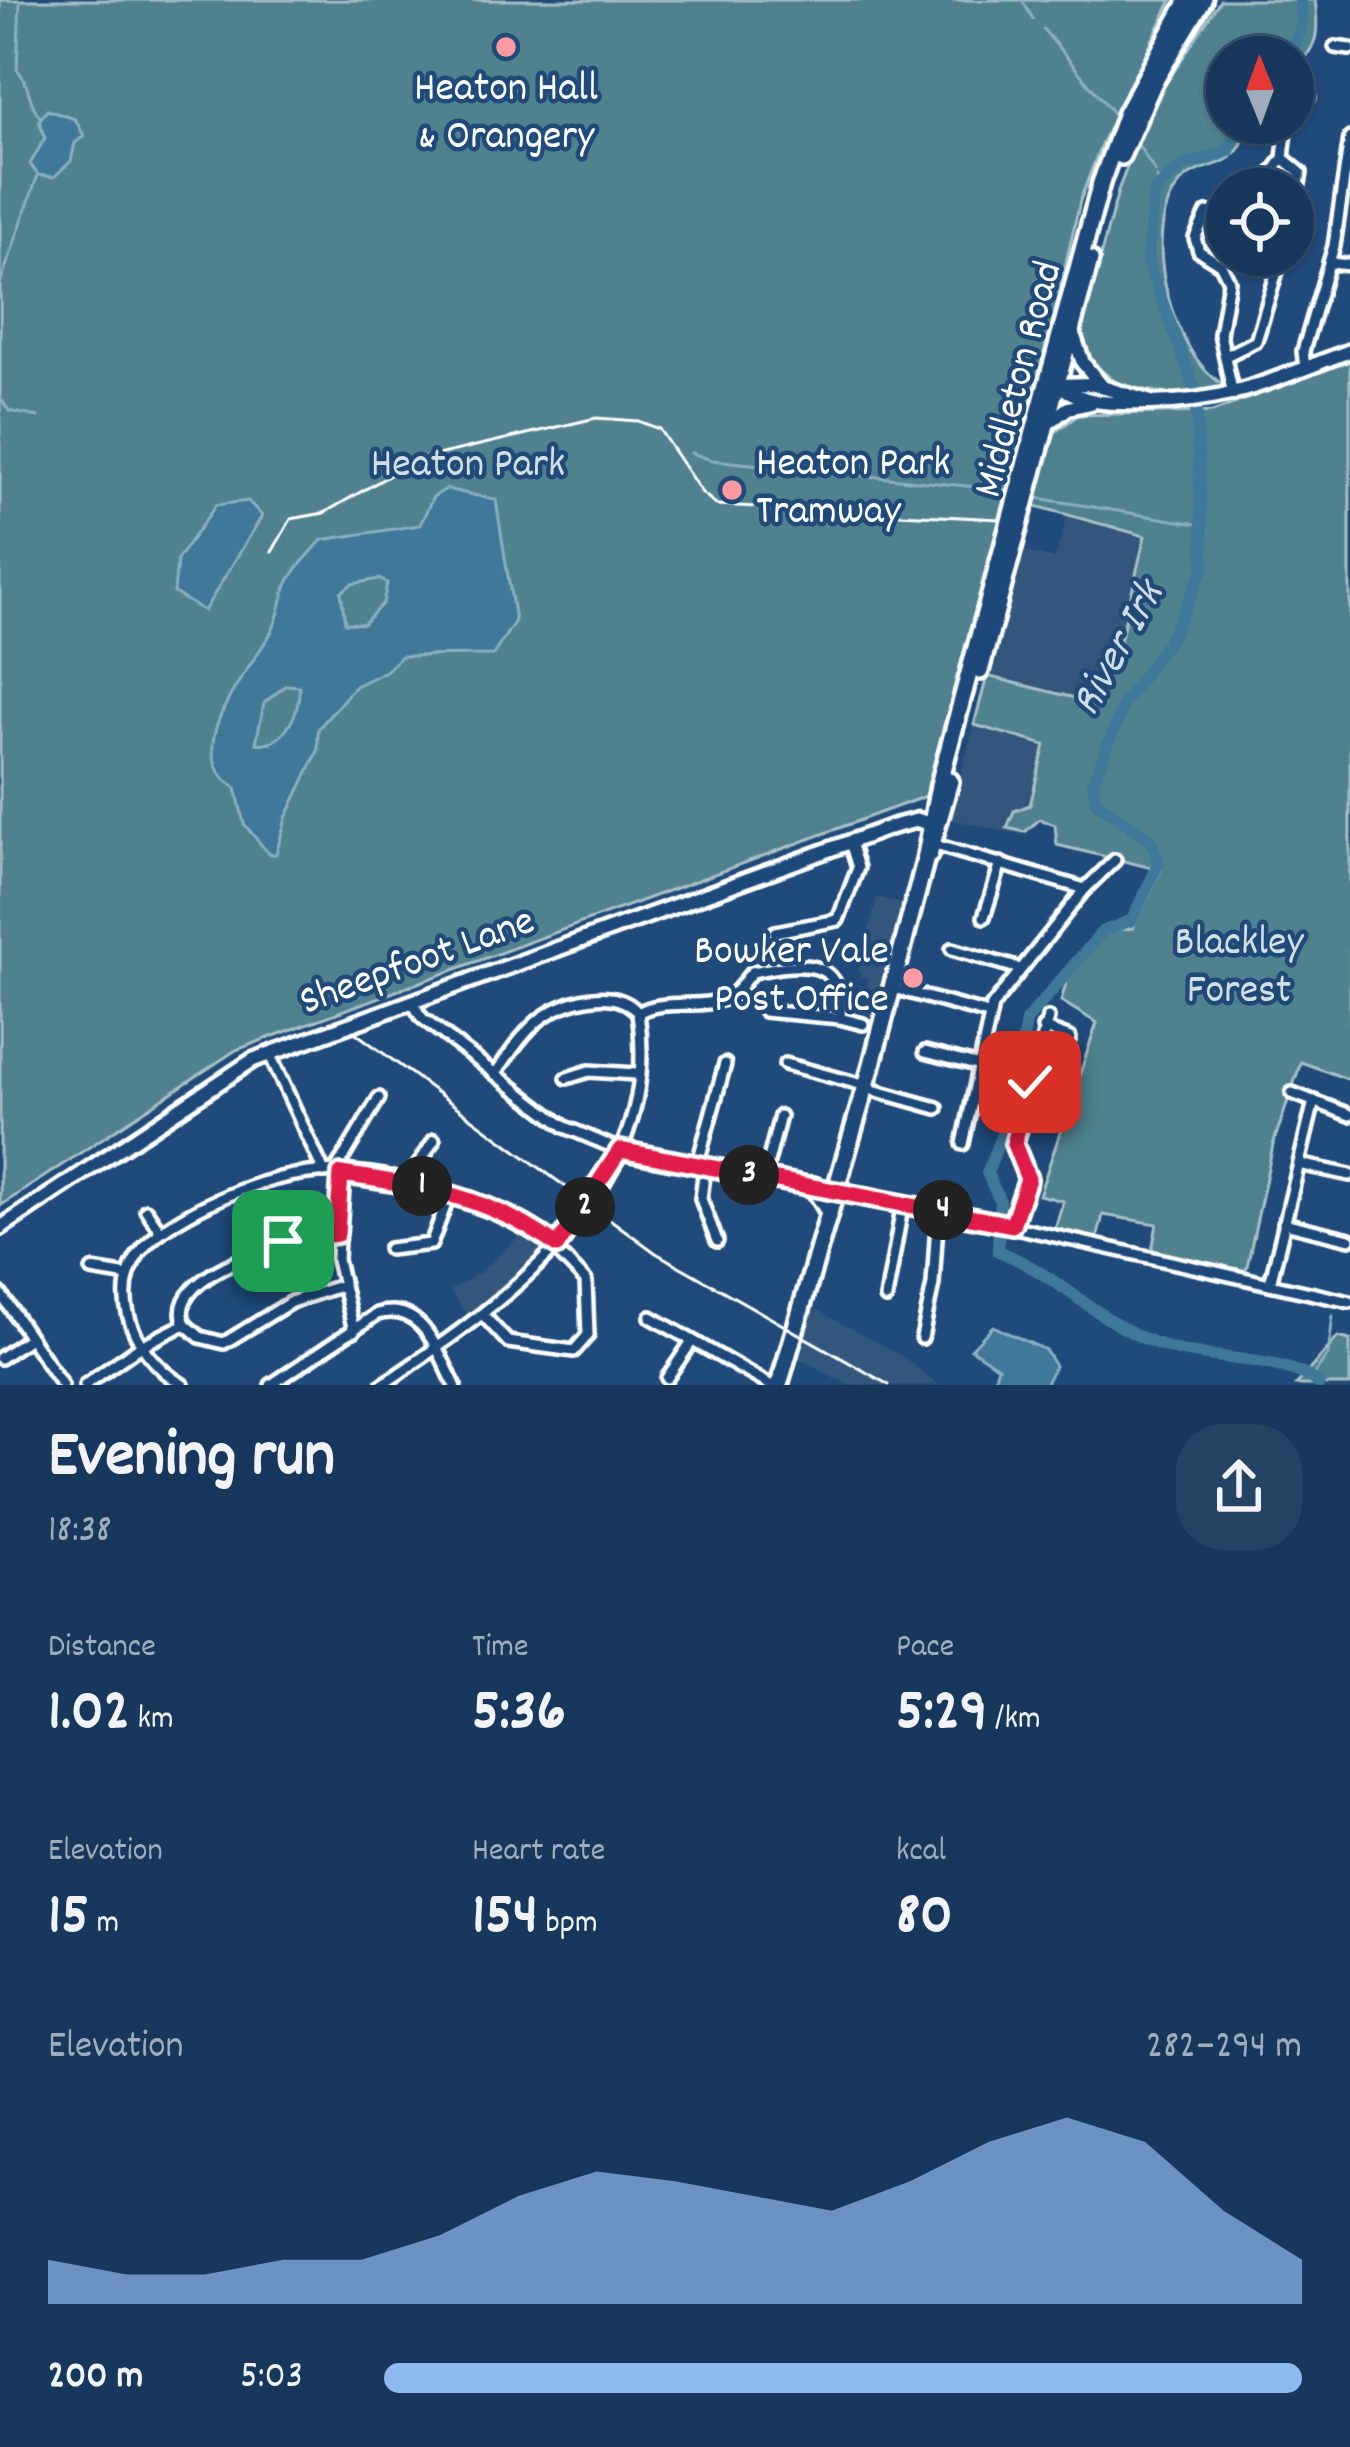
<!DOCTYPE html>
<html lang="en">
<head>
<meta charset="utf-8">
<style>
  :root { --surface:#17385c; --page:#244365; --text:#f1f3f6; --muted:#9eacbb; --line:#365272; --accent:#90b9f0 }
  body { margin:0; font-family:Dekko,sans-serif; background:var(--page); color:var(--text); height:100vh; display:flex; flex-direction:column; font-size:45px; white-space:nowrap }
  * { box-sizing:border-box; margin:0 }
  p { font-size:39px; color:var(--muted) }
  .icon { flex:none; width:66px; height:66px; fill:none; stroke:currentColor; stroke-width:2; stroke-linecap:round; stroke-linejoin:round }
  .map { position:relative; height:1385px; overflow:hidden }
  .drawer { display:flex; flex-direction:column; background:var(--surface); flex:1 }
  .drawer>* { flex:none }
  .needle { width:78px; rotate:359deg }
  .tools { position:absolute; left:1206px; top:36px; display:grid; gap:24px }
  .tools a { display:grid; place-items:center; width:108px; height:108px; border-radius:50%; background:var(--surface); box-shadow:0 3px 9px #0004,0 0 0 3px var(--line); font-size:60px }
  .pin { position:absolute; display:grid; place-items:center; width:102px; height:102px; color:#fff; margin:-51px; border-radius:24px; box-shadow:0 6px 18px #0006 }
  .km { position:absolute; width:60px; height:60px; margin:-30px; border-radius:50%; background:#222; color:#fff; font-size:33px; line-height:60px; text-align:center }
  .round { display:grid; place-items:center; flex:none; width:126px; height:126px; border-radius:48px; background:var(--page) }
  .overview { display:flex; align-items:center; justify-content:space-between; height:204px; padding:0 48px }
  h1 { font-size:66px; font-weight:700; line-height:90px }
  .stats { display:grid; grid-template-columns:repeat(3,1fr); gap:18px; height:204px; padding:12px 48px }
  .stats div { display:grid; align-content:center }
  .stats b { font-size:60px; font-weight:700 }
  .stats small { font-size:33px; font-weight:400 }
  .stats p { font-size:33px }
  .chart { height:336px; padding:24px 48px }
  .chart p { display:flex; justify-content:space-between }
  .chart svg { width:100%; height:216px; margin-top:12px; fill:var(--accent); opacity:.7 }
  ul { padding:0 48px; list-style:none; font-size:39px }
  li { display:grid; grid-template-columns:192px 144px 1fr; align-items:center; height:90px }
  li i { height:30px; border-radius:15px; background:var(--accent) }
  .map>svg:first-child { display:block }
  .built { fill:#32567c }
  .green { fill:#4f828e; stroke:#a7c0c6; stroke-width:3 }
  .water { fill:#407899; stroke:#8caec2; stroke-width:3; fill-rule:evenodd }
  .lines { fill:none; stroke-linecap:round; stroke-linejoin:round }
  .stream { stroke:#8caec2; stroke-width:3 }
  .river { stroke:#407899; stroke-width:12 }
  .minor-casing { stroke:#fff; stroke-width:18 }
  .major-casing { stroke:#fff; stroke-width:21 }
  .highway-casing { stroke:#fff; stroke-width:24 }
  .minor { stroke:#1f4a7a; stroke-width:9 }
  .major { stroke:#1f4a7a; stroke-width:12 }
  .highway { stroke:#1f4a7a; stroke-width:15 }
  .tram { stroke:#fff; stroke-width:3 }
  .route-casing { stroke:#fff; stroke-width:24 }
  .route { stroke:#e11d48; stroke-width:15 }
  .poi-dot { fill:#ff9aa2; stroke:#1f4a7a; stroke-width:4.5 }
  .labels { text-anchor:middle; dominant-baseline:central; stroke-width:9; stroke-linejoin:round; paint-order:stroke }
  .poi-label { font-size:42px; fill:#fff; stroke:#1f4a7a }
  .street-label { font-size:42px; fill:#fff; stroke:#1f4a7a }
  .park-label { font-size:42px; fill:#d3e0e3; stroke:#1f4a7a }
  .water-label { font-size:45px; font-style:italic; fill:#cfdde6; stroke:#1f4a7a }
</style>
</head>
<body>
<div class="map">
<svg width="1350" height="1385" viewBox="0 0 1350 1385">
  <rect width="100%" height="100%" fill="#1f4a7a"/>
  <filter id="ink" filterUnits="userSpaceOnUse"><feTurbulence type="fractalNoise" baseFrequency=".00833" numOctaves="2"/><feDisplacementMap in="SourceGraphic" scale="24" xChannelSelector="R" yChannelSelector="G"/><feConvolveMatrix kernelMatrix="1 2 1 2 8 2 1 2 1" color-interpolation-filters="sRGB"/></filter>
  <g filter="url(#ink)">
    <g class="built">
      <polygon points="1067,515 1189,547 1070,747 1045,745 1022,835 949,819 1020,550 1055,559"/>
      <polygon points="877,897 902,904 878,993 865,990 868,979 860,976 859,969"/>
      <polygon points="527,1229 548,1245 519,1277 468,1316 450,1291 483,1270"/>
      <polygon points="810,1306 899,1354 939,1385 848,1385 796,1357"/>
    </g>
    <g class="green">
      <polygon points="0,0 1172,0 1102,142 1080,201 1036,396 926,796 236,1050 0,1206"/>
      <path d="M1220,0H1315C1319,31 1319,49 1293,69V57H1227V123H1249C1236,180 1203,154 1178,186C1139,236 1173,359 1226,386L1188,397L1121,386L1093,364L1083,346V319L1119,188L1149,110Z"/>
      <polygon points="1350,361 1350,1080 1301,1062 1273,1145 1246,1271 1152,1250 1157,1224 1103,1215 1097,1240 1055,1229 1063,1201 1039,1195 1097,1023 1061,1001 1067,980 1108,931 1133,928 1161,870 1057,845 1055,825 1040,819 1025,832 1007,828 1014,811 1030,805 1045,745 974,725 987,676 1087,701 1111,639 1120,641 1145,536 1032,505 1054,433 1078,415 1212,412"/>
      <polygon points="1338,1337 1350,1340 1350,1385 1296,1385"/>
    </g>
    <g class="water">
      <polygon points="47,110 75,119 84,136 75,143 71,161 54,177 38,175 30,164 45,138 39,121"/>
      <path d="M446,489L496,500L515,621L493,655L401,656L386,671L355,686L318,729V751L286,818L276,854H269L244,824L236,788C175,750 251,669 272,631C280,616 280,600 287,585C294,569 310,554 322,540L420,525L433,497ZM379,579L387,583L383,603L363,624L345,623L341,592L352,584ZM286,685L299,686C301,710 285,748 256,743L264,703Z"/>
      <polygon points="248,501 262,516 204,611 174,593 177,560 216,505"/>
      <polygon points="993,1326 1045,1350 1055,1366 1045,1385 992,1385 998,1367 971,1349"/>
    </g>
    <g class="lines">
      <g class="stream">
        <path d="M20,0L17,69C31,85 27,102 41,118"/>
        <polyline points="1022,0 1033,19"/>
        <polyline points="1043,29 1118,119"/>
        <polyline points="1134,138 1155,172"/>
        <polyline points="1157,178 1160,187"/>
        <polyline points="0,284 38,175"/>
        <polyline points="0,397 9,411 38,417"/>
        <polyline points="691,453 712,460 1006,490"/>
        <polyline points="1038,498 1203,525"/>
        <polyline points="1312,1377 1328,1355 1333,1316"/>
      </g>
      <g class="river">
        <polyline points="1291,57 1302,23 1300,0"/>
        <path d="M1238,123L1229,151L1182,166L1154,192L1147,261L1195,389L1204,568L1171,637L1125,701L1093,783L1095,801L1150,839L1159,863L1132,920L1103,931L1026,1021L1017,1079L1004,1108L1007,1120L987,1173L1000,1201L998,1251C1063,1276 1107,1333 1177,1350C1213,1359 1296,1359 1319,1385"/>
      </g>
      <defs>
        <g id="minor">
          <polyline points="1335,47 1350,49"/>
          <polyline points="1293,116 1309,97"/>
          <polyline points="1287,123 1283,158 1301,173 1293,215"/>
          <polyline points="1241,184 1250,189"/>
          <polyline points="1261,189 1283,158"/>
          <polyline points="1227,213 1207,213 1195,238 1199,251 1221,265 1229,281 1220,334 1233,395"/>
          <polyline points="1330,263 1350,265"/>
          <polyline points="1228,355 1256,341 1282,255"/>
          <polyline points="1305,368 1303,351 1334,246 1350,138"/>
          <polyline points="935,845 1085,889"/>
          <polyline points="984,917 1001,863"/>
          <polyline points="775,932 838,920 858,868 850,842"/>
          <polyline points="952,949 1020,969"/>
          <polyline points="893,988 988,1014"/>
          <polyline points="412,1002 422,1018 565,1127 620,1150 903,1202 1350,1302"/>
          <path d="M638,1013C666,996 706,1013 733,994C740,989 746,978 752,972C798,963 845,954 840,1018L764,1011"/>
          <polyline points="840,1018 863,1024"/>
          <polyline points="1043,1028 1070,1038"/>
          <polyline points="925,1052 980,1066"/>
          <polyline points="269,1053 324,1172"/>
          <polyline points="785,1064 867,1086"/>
          <path d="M495,1074C508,1056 522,1034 539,1020C564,1000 616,985 638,1013"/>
          <polyline points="567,1078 589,1071 636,1074"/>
          <polyline points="866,1088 937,1108"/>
          <polyline points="1292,1093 1350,1115"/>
          <polyline points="963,1144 992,1006 1085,889 1115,860"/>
          <polyline points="1299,1164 1350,1175"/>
          <polyline points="697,1166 725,1064"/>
          <polyline points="705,1167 701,1199 717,1241"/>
          <polyline points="334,1173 379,1098"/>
          <polyline points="341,1174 337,1260 354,1331"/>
          <polyline points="764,1178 780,1116"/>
          <polyline points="407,1183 434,1140"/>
          <polyline points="146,1210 161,1232"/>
          <polyline points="1284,1223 1350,1239"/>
          <polyline points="1012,1225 1028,1179 1014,1144 1048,1018"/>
          <polyline points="389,1249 431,1244 450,1193"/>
          <polyline points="92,1270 128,1276"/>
          <polyline points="1270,1284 1314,1101"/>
          <polyline points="0,1293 62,1385"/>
          <polyline points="886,1298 903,1202"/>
          <polyline points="484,1316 508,1342 574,1351 588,1335 586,1281 555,1249"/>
          <polyline points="651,1317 770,1385"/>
          <path d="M185,1324C161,1272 301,1237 337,1234"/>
          <polyline points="185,1324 200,1337 224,1343 291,1302 340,1286"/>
          <polyline points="922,1338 933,1284 938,1209"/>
          <polyline points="0,1358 28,1339"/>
          <polyline points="667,1378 692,1341"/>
          <polyline points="85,1385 139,1347 185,1324"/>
          <path d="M183,1385C130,1354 99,1280 157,1235C194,1206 261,1178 308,1173C385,1164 497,1201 557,1246"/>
          <path d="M271,1385L377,1314C423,1301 437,1351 455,1385"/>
          <path d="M382,1385C509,1300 665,1189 638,1013"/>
        </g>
        <g id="major">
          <polyline points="1072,331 1083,363 1102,386"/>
          <path d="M1059,385C1087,407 1118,403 1150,403C1232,402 1275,379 1350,351"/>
          <polyline points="1059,385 1092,384 1151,402"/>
          <polyline points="1050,422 1068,408 1091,403"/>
          <polyline points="0,1228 253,1060 891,827 918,820 929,824"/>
        </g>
        <g id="highway">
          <polyline points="1121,156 1153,84 1203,0"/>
          <polyline points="980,671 1090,260"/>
          <polyline points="929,855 950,781"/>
          <polyline points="813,1186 829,1212"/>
          <polyline points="779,1385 870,1072 925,861 939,785 1101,183 1126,113 1188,0"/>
        </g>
      </defs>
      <use href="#minor" class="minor-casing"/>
      <use href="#major" class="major-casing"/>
      <use href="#highway" class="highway-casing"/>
      <use href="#minor" class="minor"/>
      <use href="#major" class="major"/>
      <use href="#highway" class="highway"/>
      <g class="tram">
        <polyline points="272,552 291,519 324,513 416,460 596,418 638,421 659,429 702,493 717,505 1000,519"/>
        <polyline points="353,1031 656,1253 889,1385"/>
      </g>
    </g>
  </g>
  <g class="lines" filter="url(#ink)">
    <defs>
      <path id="route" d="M283,1241L337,1234L341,1174C420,1185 492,1197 557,1246L620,1150L1012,1225L1028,1179L1014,1144L1030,1082"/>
    </defs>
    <use href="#route" class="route-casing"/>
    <use href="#route" class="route"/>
  </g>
  <g class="poi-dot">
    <circle cx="506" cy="47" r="12"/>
    <circle cx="732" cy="490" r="12"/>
    <circle cx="913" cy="978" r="12"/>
  </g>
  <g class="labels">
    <g class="poi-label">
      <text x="506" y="91">Heaton Hall<tspan x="506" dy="48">&amp; Orangery</tspan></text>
      <text x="756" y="466" text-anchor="start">Heaton Park<tspan x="756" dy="48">Tramway</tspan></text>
      <text x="889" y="954" text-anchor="end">Bowker Vale<tspan x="889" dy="48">Post Office</tspan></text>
    </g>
    <g class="street-label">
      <text transform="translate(1021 380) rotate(-75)">Middleton Road</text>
      <text transform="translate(418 964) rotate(-20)">Sheepfoot Lane</text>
    </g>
    <g class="park-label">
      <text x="468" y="467">Heaton Park</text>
      <text x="1239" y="945">Blackley<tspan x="1239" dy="48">Forest</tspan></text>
    </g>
    <g class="water-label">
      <text transform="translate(1120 650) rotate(-61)">River Irk</text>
    </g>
  </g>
</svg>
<div class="tools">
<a><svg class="needle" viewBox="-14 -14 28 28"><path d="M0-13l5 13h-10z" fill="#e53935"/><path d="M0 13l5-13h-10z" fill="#9eacbb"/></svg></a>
<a><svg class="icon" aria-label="locate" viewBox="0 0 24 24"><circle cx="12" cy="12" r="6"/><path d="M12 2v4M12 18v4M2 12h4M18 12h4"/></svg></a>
</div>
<div class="pin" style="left:283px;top:1241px;background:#1e9e55"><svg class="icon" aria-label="arrive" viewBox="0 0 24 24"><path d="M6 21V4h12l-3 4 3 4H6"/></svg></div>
<div class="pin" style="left:1030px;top:1082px;background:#d93025"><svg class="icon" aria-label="check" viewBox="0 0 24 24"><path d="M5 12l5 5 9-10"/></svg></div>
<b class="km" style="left:422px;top:1186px">1</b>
<b class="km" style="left:585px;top:1207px">2</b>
<b class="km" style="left:749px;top:1175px">3</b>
<b class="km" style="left:943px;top:1210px">4</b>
</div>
<section class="drawer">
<div class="overview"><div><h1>Evening run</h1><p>18:38</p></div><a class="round"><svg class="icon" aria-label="share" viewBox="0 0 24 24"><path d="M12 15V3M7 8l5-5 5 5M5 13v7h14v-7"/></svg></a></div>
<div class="stats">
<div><p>Distance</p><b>1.02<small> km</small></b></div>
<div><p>Time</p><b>5:36</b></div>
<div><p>Pace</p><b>5:29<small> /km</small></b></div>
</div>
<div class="stats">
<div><p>Elevation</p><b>15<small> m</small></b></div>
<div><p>Heart rate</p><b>154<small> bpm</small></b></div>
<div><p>kcal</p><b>80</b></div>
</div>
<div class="chart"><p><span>Elevation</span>282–294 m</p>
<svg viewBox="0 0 160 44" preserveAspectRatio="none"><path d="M0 44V35L10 38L20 38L30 35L40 35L50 30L60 22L70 17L80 19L90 22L100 25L110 19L120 11L130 6L140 11L150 25L160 35V44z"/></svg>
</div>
<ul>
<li><b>200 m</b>5:03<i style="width:100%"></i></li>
</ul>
</section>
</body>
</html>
